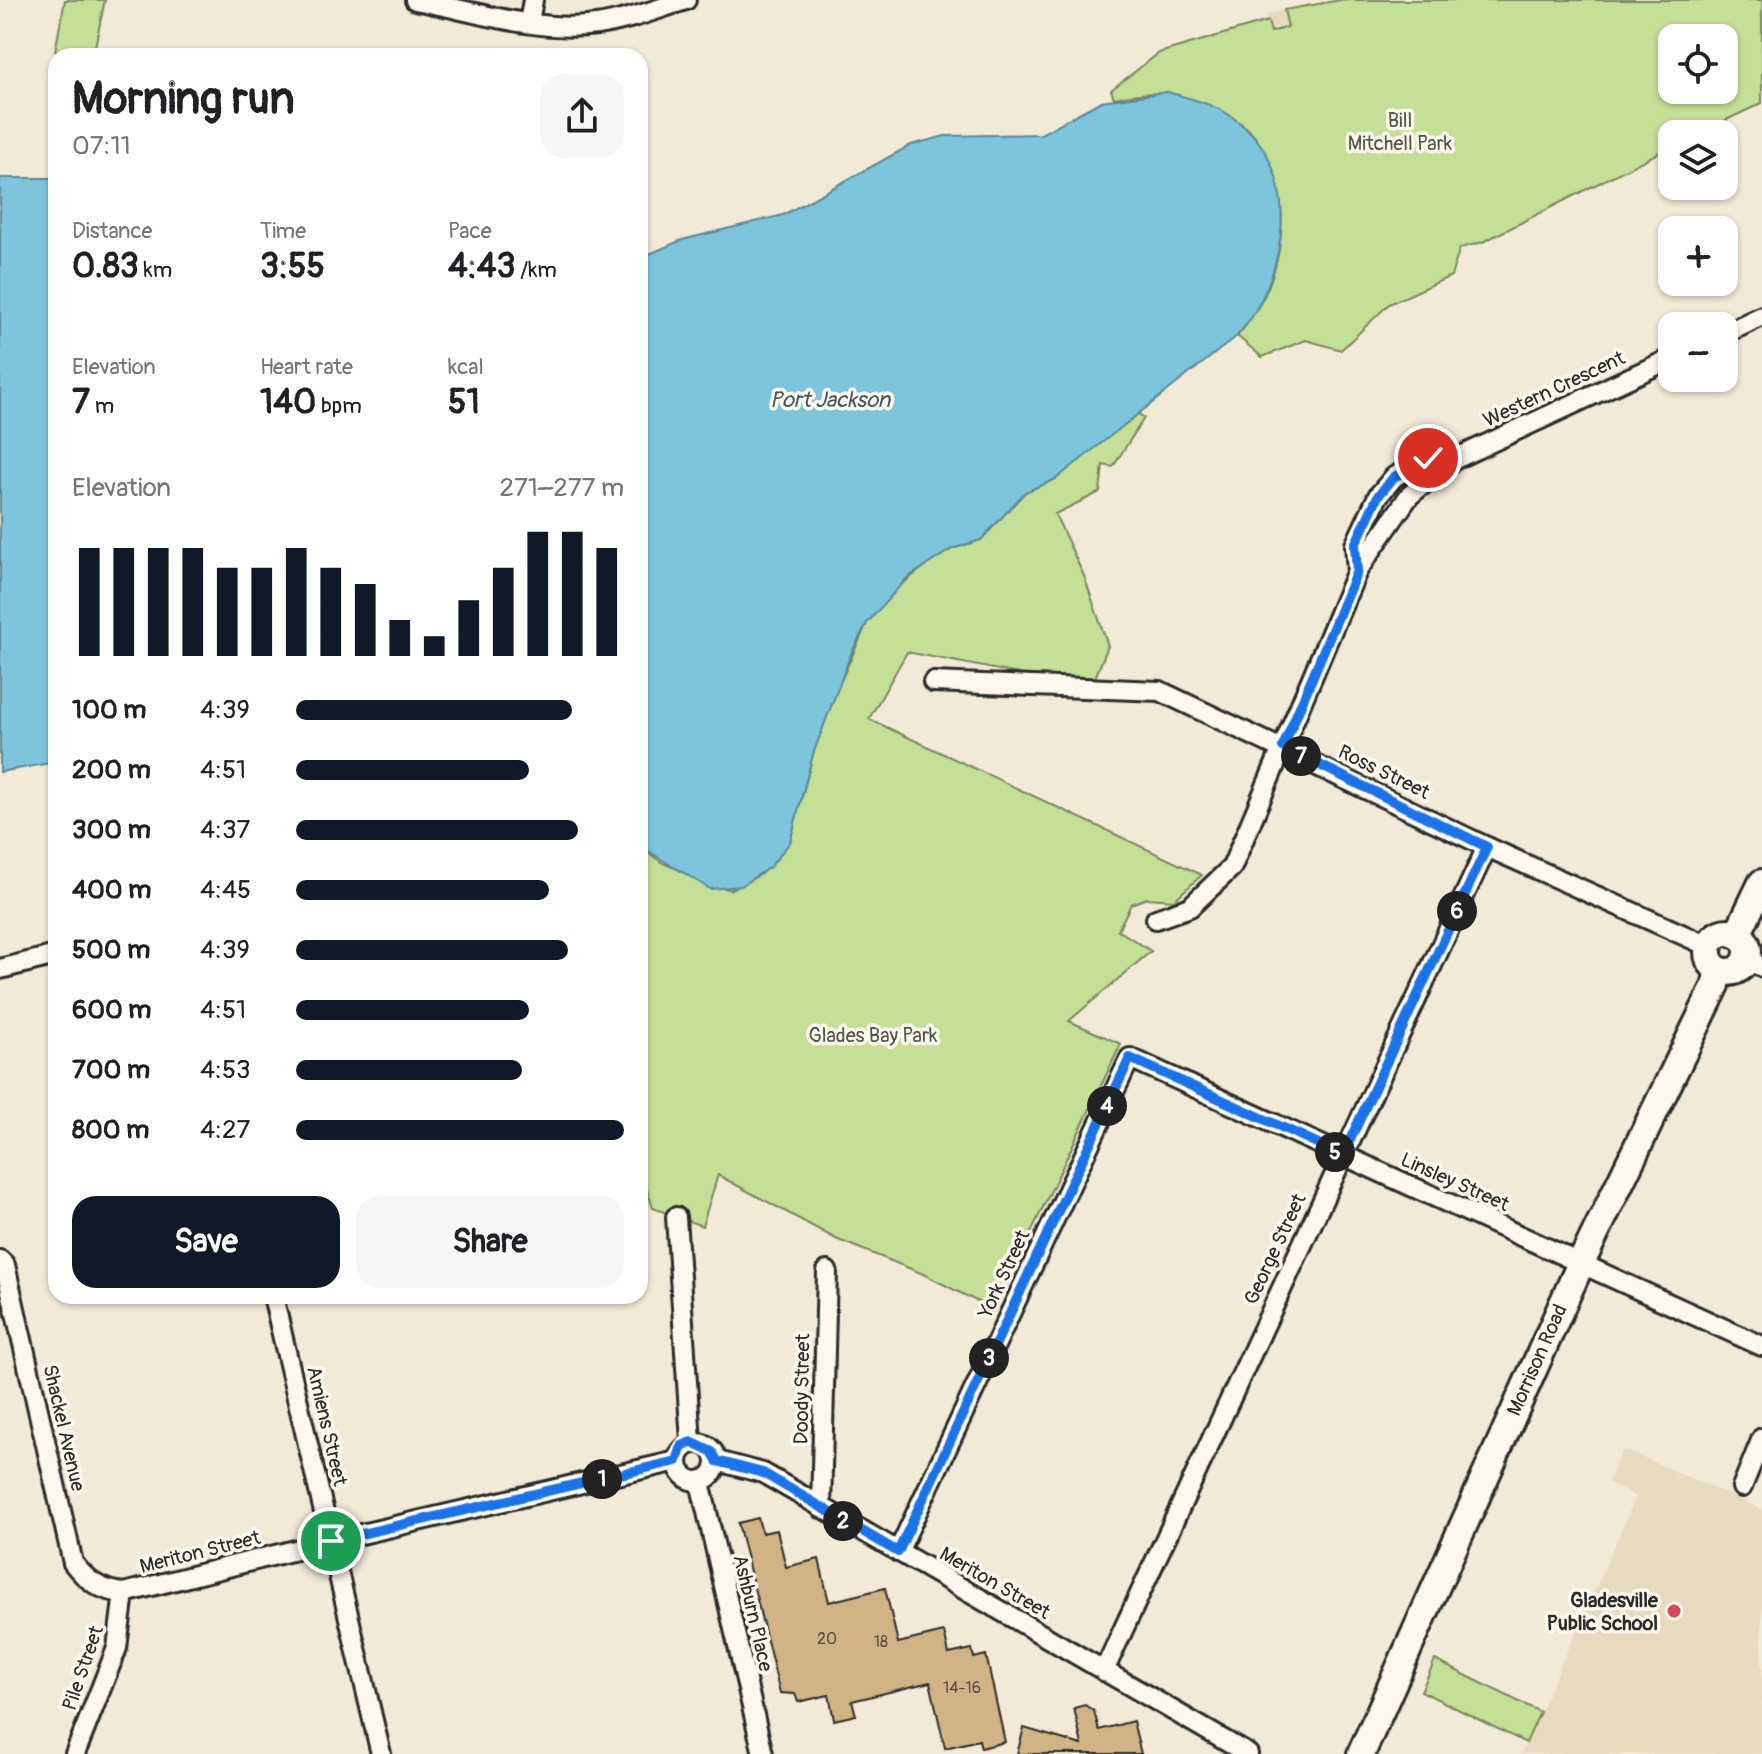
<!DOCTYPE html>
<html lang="en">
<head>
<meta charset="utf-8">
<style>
  :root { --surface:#fff; --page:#f6f6f6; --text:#202124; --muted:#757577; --accent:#111827 }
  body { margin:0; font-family:Pangolin,sans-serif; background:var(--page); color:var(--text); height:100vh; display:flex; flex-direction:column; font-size:30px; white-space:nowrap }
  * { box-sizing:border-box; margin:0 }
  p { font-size:26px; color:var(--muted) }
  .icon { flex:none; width:44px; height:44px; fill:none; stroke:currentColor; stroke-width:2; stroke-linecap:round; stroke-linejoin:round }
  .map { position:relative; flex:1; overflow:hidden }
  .details { position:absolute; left:48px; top:48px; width:600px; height:1256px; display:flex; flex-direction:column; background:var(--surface); border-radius:24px; box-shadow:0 2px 6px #0004 }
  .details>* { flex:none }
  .fabs { position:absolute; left:1658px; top:24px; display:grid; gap:16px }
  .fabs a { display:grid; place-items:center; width:80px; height:80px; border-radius:16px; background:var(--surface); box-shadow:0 2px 6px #0004; font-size:40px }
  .pin { position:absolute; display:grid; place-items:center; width:68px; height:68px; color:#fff; margin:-34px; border:4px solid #fff; border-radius:50%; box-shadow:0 2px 8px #0007 }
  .km { position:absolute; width:40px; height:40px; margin:-20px; border-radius:50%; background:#222; color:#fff; font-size:22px; line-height:40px; text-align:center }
  .round { display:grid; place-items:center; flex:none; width:84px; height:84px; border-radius:24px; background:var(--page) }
  .head { display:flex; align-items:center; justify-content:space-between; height:136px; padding:0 24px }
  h1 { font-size:44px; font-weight:700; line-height:60px }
  .stats { display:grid; grid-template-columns:repeat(3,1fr); gap:12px; height:136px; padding:8px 24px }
  .stats div { display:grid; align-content:center }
  .stats b { font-size:34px; font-weight:700 }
  .stats small { font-size:22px; font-weight:400 }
  .stats p { font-size:22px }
  .chart { height:224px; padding:16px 24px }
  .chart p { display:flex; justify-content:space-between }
  .chart svg { width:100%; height:144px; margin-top:8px; stroke:var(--accent); stroke-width:6 }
  .primary-button { display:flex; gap:16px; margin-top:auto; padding:16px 24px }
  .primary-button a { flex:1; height:92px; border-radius:24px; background:var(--accent); color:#fff; font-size:32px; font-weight:700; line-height:92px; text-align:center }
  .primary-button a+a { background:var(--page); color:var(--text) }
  ul { padding:0 24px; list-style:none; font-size:26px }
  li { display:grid; grid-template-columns:128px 96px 1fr; align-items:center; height:60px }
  li i { height:20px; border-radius:10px; background:var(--accent) }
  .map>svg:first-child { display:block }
  .built { fill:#e8dabe }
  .green { fill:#c4df96; stroke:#788560; stroke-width:2; fill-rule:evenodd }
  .water { fill:#7cc5dd; stroke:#5c8796; stroke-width:2 }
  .building { fill:#d0b485; stroke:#2b2b2b; stroke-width:2 }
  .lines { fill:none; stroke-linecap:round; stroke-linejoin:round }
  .street-casing { stroke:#2b2b2b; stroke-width:24 }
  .secondary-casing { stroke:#2b2b2b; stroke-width:32 }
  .street { stroke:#fbf7ec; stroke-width:18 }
  .secondary { stroke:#fbf7ec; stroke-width:26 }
  .route-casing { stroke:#fff; stroke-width:16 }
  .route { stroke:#1a73e8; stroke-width:10 }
  .poi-dot { fill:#d1495b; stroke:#fbf7ec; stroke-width:3 }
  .labels { text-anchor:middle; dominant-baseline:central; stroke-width:7; stroke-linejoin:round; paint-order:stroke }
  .number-label { font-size:16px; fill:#544d42 }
  .park-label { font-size:20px; fill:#515846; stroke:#fbf7ec }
  .street-label { font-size:20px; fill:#2b2b2b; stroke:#fbf7ec }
  .poi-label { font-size:20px; font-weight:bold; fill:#2b2b2b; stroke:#fbf7ec; text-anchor:end }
  .water-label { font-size:22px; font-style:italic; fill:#435960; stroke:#fbf7ec }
</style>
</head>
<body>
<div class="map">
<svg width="1762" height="1754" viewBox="0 0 1762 1754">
  <rect width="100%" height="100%" fill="#f2ead7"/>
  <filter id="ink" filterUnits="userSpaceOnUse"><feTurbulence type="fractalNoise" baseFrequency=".0125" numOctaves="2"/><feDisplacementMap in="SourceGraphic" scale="16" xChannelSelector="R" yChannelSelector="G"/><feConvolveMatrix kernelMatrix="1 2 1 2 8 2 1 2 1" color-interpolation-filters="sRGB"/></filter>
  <g filter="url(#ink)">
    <g class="built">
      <polygon points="1284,10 1288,27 1271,32 1266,15"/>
      <polygon points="1623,1449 1762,1509 1762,1754 1521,1754 1636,1497 1608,1482"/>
    </g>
    <g class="green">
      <polygon points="65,0 105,0 93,56 55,51"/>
      <path d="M1340,0H1762V103L1697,134H1672V146L1483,242L1460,248L1451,276L1389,304L1341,350L1306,340L1262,357L1237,336C1279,289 1296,217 1267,159C1261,146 1254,132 1242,124C1232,118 1219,114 1208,110C1167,92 1158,89 1114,98L1111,90L1159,53L1268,21L1271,32L1288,27L1284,10ZM1672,38H1724V90H1672Z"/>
      <polygon points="1136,412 1144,418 1113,467 1103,465 1100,492 1055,514 1084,576 1108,646 1091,688 907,652 869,719 1202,875 1174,900 1147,898 1131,904 1118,930 1151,951 1069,1021 1121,1044 994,1310 921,1273 836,1239 718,1175 702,1226 653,1208 640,1169 640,847 663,863 730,890 761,874 790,842 813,754 838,687 867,623 887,596 929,563 952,549 981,540 1025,492 1056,479"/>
      <polygon points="1435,1660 1540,1712 1526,1743 1421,1691"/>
    </g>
    <g class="water">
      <path d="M1167,92C1193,99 1219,105 1240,123C1305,175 1286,281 1237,336L1056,479L1025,492L981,540L952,549L907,578L867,623L851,654L813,754L790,842L770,867L741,886L710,889L640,846V258L682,240L783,215L911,145L945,136L1041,134L1101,101Z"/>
      <polygon points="0,178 56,178 56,762 0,772"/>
    </g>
    <g class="building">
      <polygon points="758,1518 762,1533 777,1530 786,1567 819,1559 829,1602 885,1588 898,1643 944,1632 949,1654 972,1649 974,1658 986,1655 1005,1742 981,1748 979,1740 945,1748 930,1682 852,1701 856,1715 834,1720 829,1695 798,1702 795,1694 780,1693 738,1523"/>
      <polygon points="1085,1705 1094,1711 1099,1730 1133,1721 1141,1754 1017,1754 1024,1728 1082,1745 1074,1708"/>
    </g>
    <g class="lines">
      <defs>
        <g id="street">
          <path d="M415,0C473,11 538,33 597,25C627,21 657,9 686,0"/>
          <polyline points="529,22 533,0"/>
          <polyline points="1724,334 1762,316"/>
          <polyline points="1357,571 1355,545 1378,496 1394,477 1428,458 1455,459"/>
          <polyline points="933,682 1160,691 1487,847 1708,946"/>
          <polyline points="1156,919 1190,907 1232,867 1357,571 1409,496 1455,459 1672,358"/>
          <polyline points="1747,960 1762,967"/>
          <polyline points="0,969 56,955"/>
          <polyline points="676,1217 691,1442"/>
          <path d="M0,1260L5,1265L73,1563C87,1581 101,1591 124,1593L331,1541L677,1461"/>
          <polyline points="273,1296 381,1754"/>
          <circle cx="697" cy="1462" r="19"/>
          <polyline points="717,1461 763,1473 1248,1754"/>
          <polyline points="700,1482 763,1754"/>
          <polyline points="1742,1487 1762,1438"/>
          <polyline points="821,1508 827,1271"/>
          <polyline points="898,1552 1130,1058 1762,1346"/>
          <polyline points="1104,1671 1487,847"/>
          <polyline points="75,1754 117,1648 124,1593"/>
        </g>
        <g id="secondary">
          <circle cx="1728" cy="952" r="20"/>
          <polyline points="1737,935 1762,883"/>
          <polyline points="1361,1754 1581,1263 1716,985 1718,970"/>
        </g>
      </defs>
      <use href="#street" class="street-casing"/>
      <use href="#secondary" class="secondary-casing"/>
      <use href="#street" class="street"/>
      <use href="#secondary" class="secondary"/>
    </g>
  </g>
  <g class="lines" filter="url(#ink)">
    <defs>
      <polyline id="route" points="331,1541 677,1461 682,1446 691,1442 712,1452 717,1461 763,1473 898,1552 1130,1058 1343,1155 1487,847 1283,747 1357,571 1355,545 1378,496 1394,477 1428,458"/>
    </defs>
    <use href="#route" class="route-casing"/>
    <use href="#route" class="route"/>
  </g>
  <circle class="poi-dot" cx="1674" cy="1611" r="8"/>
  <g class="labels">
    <g class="number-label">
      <text x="827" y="1639">20</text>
      <text x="881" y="1642">18</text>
      <text x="962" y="1688">14-16</text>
    </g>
    <g class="park-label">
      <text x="1400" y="120">Bill<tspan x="1400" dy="23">Mitchell Park</tspan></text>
      <text x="873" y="1035">Glades Bay Park</text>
    </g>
    <g class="street-label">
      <text transform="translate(1554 389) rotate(-25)">Western Crescent</text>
      <text transform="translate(1384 772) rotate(26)">Ross Street</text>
      <text transform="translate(1455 1182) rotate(24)">Linsley Street</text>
      <text transform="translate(1275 1249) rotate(-65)">George Street</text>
      <text transform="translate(1004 1274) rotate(-65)">York Street</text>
      <text transform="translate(1537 1360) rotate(-66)">Morrison Road</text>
      <text transform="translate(802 1389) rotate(-89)">Doody Street</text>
      <text transform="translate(327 1426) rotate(77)">Amiens Street</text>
      <text transform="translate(64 1428) rotate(77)">Shackel Avenue</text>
      <text transform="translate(200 1552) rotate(-14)">Meriton Street</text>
      <text transform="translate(995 1583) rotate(30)">Meriton Street</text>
      <text transform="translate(753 1613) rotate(77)">Ashburn Place</text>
      <text transform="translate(83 1668) rotate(-71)">Pile Street</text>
    </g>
    <g class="poi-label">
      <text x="1658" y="1600">Gladesville<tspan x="1658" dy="23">Public School</tspan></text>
    </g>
    <g class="water-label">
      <text x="830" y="400">Port Jackson</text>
    </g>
  </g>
</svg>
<div class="fabs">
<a><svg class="icon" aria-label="locate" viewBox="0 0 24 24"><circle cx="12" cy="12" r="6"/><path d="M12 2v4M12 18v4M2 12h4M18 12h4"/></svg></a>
<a><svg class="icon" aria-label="layers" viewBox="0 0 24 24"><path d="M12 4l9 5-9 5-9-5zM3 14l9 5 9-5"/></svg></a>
<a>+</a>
<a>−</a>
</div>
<div class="pin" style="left:331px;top:1541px;background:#1e9e55"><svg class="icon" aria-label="arrive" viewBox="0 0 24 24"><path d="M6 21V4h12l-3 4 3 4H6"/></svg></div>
<div class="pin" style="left:1428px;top:458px;background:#d93025"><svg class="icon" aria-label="check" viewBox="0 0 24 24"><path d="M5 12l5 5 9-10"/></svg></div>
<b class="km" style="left:602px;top:1479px">1</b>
<b class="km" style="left:843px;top:1521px">2</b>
<b class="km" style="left:989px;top:1358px">3</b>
<b class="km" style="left:1107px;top:1106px">4</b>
<b class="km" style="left:1335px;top:1152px">5</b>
<b class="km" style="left:1457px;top:911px">6</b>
<b class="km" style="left:1301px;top:756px">7</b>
<section class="details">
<div class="head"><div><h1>Morning run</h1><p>07:11</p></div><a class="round"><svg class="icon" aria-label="share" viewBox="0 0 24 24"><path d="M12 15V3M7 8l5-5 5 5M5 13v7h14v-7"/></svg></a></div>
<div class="stats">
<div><p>Distance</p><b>0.83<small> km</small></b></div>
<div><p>Time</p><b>3:55</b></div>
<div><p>Pace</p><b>4:43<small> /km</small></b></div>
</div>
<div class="stats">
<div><p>Elevation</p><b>7<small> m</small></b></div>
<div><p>Heart rate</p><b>140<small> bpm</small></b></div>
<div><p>kcal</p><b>51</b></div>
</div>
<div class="chart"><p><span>Elevation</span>271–277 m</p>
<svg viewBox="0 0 160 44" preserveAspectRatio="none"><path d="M5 44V11M15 44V11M25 44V11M35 44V11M45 44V17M55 44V17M65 44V11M75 44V17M85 44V22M95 44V33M105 44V38M115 44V27M125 44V17M135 44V6M145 44V6M155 44V11"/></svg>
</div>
<ul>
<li><b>100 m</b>4:39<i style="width:84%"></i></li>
<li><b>200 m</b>4:51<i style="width:71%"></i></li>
<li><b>300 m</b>4:37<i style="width:86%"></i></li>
<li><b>400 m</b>4:45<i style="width:77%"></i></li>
<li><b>500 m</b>4:39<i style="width:83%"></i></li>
<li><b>600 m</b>4:51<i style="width:71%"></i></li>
<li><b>700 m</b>4:53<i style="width:69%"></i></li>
<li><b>800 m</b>4:27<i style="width:100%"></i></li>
</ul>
<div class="primary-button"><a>Save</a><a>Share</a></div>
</section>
</div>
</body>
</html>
